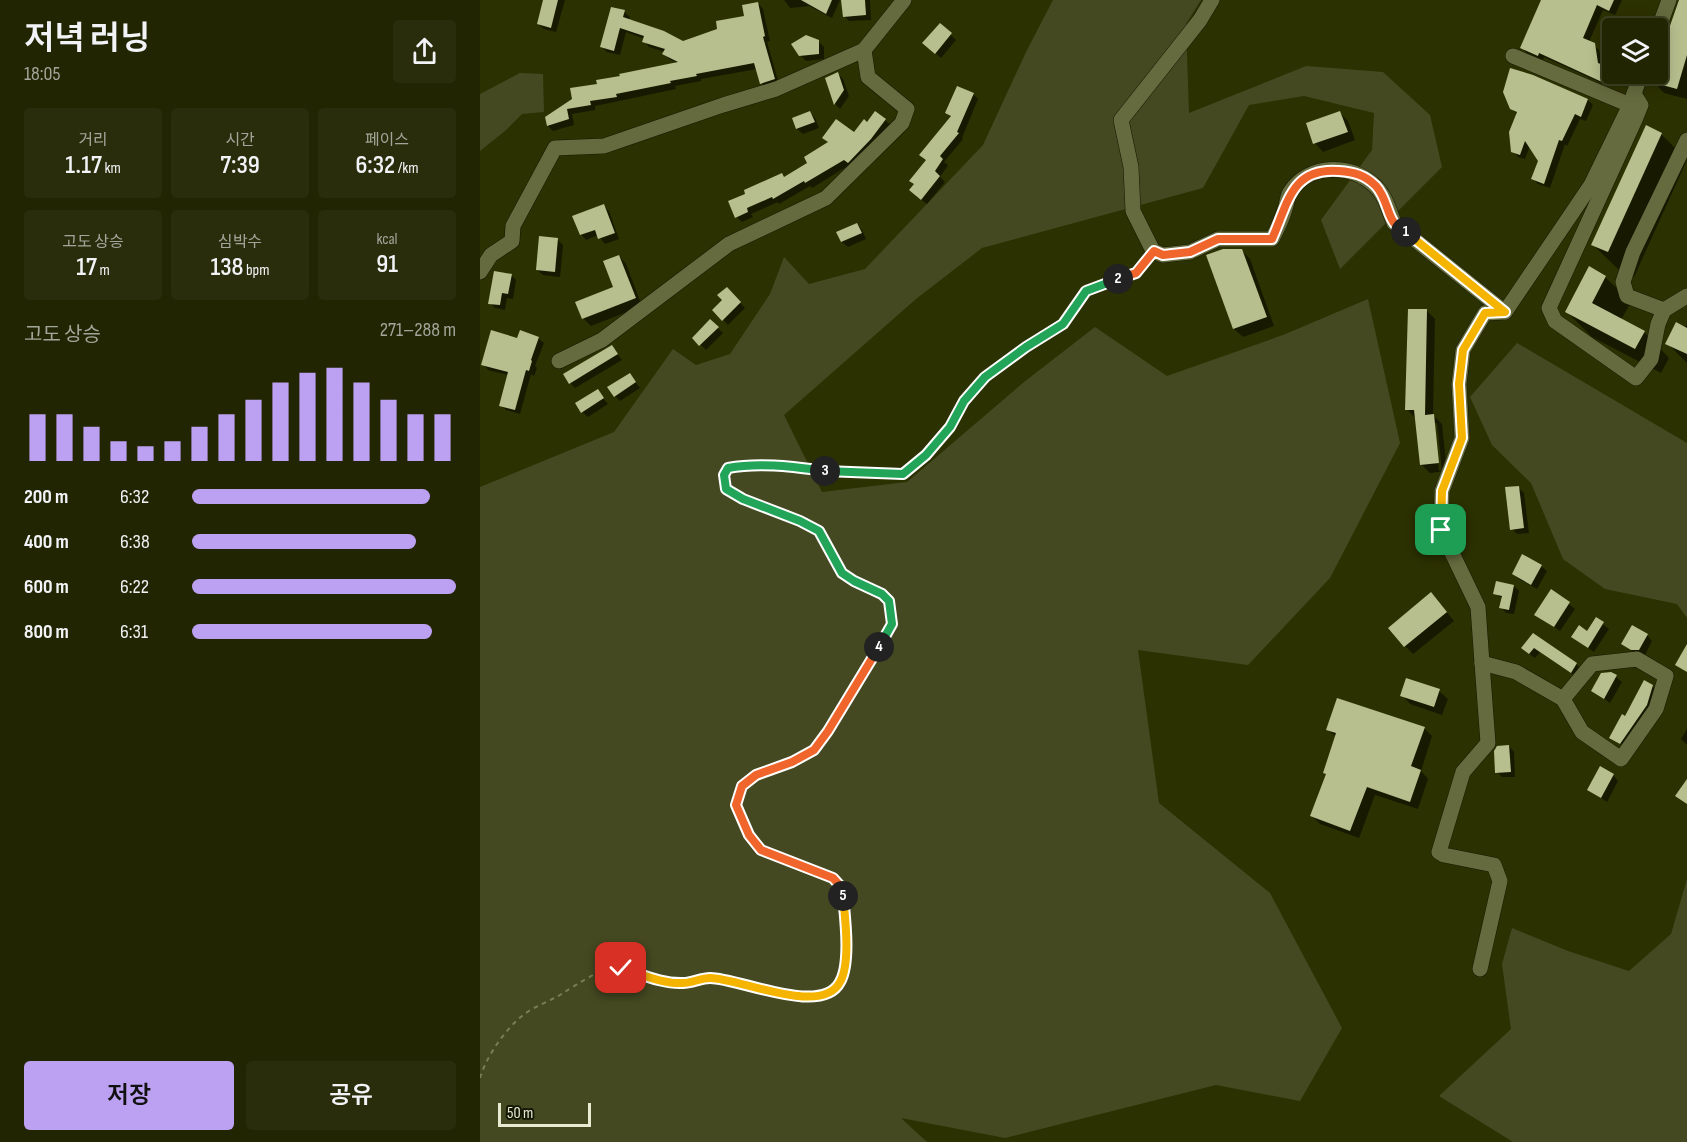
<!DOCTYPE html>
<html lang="ko">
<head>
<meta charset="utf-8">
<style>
  :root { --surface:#212501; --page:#292d0b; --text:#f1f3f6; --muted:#a2a599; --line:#3e4223; --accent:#bca0f2 }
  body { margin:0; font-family:"Sofia Sans Condensed","Noto Sans KR",sans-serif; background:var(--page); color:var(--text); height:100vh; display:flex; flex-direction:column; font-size:22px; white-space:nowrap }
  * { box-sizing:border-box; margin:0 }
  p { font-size:20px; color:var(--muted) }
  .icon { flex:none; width:33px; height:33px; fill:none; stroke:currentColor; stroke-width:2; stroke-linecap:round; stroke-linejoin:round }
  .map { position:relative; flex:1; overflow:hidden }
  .drawer { display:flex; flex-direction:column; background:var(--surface); width:480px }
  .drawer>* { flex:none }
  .buttons { position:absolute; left:1122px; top:18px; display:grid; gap:12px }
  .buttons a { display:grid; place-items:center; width:66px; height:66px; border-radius:6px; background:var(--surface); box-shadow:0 3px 15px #0003,0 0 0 2px var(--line); font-size:30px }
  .scale { position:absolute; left:18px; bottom:15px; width:93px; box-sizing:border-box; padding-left:6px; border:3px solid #e6ebd2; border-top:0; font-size:16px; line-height:21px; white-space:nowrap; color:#e6ebd2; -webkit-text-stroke:4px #151705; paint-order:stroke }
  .pin { position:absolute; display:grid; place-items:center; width:51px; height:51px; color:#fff; margin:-26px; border-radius:12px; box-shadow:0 3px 9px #0006 }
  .km { position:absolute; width:30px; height:30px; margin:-15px; border-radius:50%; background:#222; color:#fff; font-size:16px; line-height:30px; text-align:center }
  .round { display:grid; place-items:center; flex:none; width:63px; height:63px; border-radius:6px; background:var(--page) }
  .overview { display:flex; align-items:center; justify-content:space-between; height:102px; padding:0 24px }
  h1 { font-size:33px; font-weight:600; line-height:45px }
  .figures { display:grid; grid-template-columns:repeat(3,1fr); gap:9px; height:102px; padding:6px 24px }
  .figures div { display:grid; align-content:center; border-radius:6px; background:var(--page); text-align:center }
  .figures b { font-size:26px; font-weight:600 }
  .figures small { font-size:16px; font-weight:400 }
  .figures p { font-size:16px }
  .chart { height:168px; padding:12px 24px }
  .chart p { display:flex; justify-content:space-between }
  .chart svg { width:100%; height:108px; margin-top:6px; stroke:var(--accent); stroke-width:6 }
  .action { display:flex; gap:12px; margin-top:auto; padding:12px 24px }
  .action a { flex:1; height:69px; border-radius:6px; background:var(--accent); color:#111; font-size:24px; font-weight:600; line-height:69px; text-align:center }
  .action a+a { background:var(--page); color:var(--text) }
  ul { padding:0 24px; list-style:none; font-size:20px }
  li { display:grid; grid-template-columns:96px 72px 1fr; align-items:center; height:45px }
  li i { height:15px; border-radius:8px; background:var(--accent) }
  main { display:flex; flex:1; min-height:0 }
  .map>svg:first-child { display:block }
  .green { fill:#444921 }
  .shadow { fill:#0007; fill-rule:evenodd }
  .building { fill:#b7bf8e }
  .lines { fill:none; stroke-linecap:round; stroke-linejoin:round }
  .minor-casing { stroke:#151800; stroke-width:16 }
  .path { stroke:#797e57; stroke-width:2; stroke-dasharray:4.5 4.5; stroke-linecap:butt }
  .minor { stroke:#656b3e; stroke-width:15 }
  .split-1-casing { stroke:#fff; stroke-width:12 }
  .split-2-casing { stroke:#fff; stroke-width:12 }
  .split-3-casing { stroke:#fff; stroke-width:12 }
  .split-4-casing { stroke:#fff; stroke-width:12 }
  .split-5-casing { stroke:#fff; stroke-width:12 }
  .split-6-casing { stroke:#fff; stroke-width:12 }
  .split-1 { stroke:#f5b400; stroke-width:8 }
  .split-2 { stroke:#f0652b; stroke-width:8 }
  .split-3 { stroke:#22a559; stroke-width:8 }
  .split-4 { stroke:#22a559; stroke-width:8 }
  .split-5 { stroke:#f0652b; stroke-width:8 }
  .split-6 { stroke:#f5b400; stroke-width:8 }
</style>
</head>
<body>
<main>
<section class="drawer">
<div class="overview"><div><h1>저녁 러닝</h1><p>18:05</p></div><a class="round"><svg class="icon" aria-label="share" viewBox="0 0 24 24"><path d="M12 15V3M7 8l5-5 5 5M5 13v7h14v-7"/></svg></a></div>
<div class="figures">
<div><p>거리</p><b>1.17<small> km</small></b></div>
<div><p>시간</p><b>7:39</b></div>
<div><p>페이스</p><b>6:32<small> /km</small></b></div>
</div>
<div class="figures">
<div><p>고도 상승</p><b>17<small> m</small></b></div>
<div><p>심박수</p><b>138<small> bpm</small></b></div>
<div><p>kcal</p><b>91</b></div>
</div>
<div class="chart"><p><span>고도 상승</span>271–288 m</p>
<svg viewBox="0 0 160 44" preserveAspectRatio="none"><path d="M5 44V25M15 44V25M25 44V30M35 44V36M45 44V38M55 44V36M65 44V30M75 44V25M85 44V19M95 44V12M105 44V8M115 44V6M125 44V12M135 44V19M145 44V25M155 44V25"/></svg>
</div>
<ul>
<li><b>200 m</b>6:32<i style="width:90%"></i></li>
<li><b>400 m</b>6:38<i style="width:85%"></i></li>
<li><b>600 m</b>6:22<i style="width:100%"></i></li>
<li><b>800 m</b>6:31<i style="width:91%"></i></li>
</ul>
<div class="action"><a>저장</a><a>공유</a></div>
</section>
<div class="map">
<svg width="1207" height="1142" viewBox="0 0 1207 1142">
  <rect width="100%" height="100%" fill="#2c3101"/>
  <g class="green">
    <polygon points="573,0 721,0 706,24 709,113 826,66 903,72 950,115 962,167 860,269 841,220 892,150 894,113 824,96 769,105 723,188 502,248 436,299 304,415 342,492 427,482 544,382 615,327 687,376 803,335 888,299 920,443 850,578 768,665 658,650 679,803 790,893 862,1028 820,1101 736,1085 525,1138 421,1118 447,1142 0,1142 0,487 134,432 193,349 216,365 250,354 290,294 304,257 329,284 385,269 503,145 546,52"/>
    <polygon points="40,73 63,74 64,112 42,114 25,131 0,151 0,94"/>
    <polygon points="1037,343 1207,443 1207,618 1197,604 1125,589 1083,559 1051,483 1012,445 990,397"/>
    <polygon points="1207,879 1207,1142 1033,1142 959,1096 1031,1029 1022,964 1032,928 1088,951 1149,971 1191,934"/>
  </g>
  <g class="shadow">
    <polygon points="64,0 85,0 76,32 64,29 58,24"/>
    <polygon points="304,0 360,0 352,18 329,6 310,8"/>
    <polygon points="363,0 390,0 391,20 369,21 364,16"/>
    <polygon points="1063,0 1142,0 1135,15 1123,10 1109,42 1119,50 1123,66 1133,74 1128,86 1064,57 1063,60 1047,53 1042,48"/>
    <polygon points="1199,0 1207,0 1207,99 1184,93 1173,81 1175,74 1178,74 1178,65 1185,38 1200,4"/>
    <polygon points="278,3 283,9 290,41 287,42 299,84 286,88 281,83 277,69 221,79 221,81 195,86 196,89 115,106 115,110 92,114 94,125 73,131 68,126 67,118 118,85 199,64 189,59 184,53 185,52 169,47 164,41 165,39 146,32 140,55 127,52 122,47 144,12 150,17 149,20 203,43 239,30 266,17"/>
    <polygon points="460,25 476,40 461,58 450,48"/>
    <polygon points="338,41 344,47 344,59 326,61 320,55"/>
    <polygon points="358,74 363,79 369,96 360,109 355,104 347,79"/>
    <polygon points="1052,77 1108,100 1113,105 1106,121 1100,119 1087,146 1085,144 1070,188 1058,184 1053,179 1059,161 1050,146 1045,159 1038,157 1033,151 1037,114 1031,108"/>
    <polygon points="493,94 498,99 482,138 483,139 464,162 468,165 460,177 465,182 447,204 436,196 447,161 472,117 467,113"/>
    <polygon points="330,113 335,118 339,128 323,134 317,129 314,119"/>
    <polygon points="860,113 868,121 875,140 843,152 835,143 828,124"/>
    <polygon points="405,120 410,125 371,164 332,188 330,186 299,204 298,202 271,214 273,217 262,222 257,217 250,202 305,178 374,134 387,124"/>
    <polygon points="1181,134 1207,160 1154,277 1139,270 1113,245"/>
    <polygon points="124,206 129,211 139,239 125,244 118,235 106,240 101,234"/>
    <polygon points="377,224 382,230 386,239 368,247 362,242 358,232"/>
    <polygon points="77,239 83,245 80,277 63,275 57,270"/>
    <polygon points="761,250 770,259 794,326 763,337 754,329"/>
    <polygon points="139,256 146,264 162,306 111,326 103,318 135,287"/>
    <polygon points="31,275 36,280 33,299 27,298 25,310 15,308 10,303"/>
    <polygon points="1125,277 1151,302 1141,320 1164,332 1189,358 1181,373 1112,337 1087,312"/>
    <polygon points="247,289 265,308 248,325 234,310 244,301"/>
    <path d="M947,311L955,319L953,415L962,424L967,471L950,473L941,464L935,418L927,409ZM954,423H957L962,470L959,471Z"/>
    <polygon points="230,321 243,333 226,350 214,338"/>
    <polygon points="1207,325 1207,363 1187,343"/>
    <polygon points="58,338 64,343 55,366 57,368 54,376 51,374 40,414 26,410 21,405 28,375 8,370 3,364 38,339"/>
    <polygon points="132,347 142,360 95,388 90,383"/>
    <polygon points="150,375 160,388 140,401 135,396"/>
    <polygon points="117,391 128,404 108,417 102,412"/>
    <polygon points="1038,487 1044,493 1049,533 1037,534 1032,529"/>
    <polygon points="1061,566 1067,571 1057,589 1039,579 1034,574"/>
    <polygon points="1034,586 1039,591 1034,614 1026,613 1021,607 1023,599 1015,593"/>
    <polygon points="1072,591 1095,609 1080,631 1056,614"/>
    <polygon points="959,603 974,621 933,654 925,646"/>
    <polygon points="1116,619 1129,629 1114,652 1093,637 1108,633"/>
    <polygon points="1053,635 1096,664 1102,670 1097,677 1060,652 1055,658 1048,653"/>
    <polygon points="1167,635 1172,641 1165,655 1157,655 1143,644"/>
    <polygon points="1131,673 1142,682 1130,703 1113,691"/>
    <polygon points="1172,686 1178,692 1146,748 1131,738"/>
    <polygon points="959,691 968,699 962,715 930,704 922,695"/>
    <polygon points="944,728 952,736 941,771 948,779 938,809 895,795 879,838 840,824 832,816 847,775 844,773 856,737 848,730"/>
    <polygon points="1207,729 1207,745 1201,739"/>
    <polygon points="1029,746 1034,752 1035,777 1022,777 1017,772"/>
    <polygon points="1133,775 1138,781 1127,802 1109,790"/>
  </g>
  <g class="building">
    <polygon points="63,0 78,0 71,28 57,24"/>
    <polygon points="321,0 352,0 346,14"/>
    <polygon points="361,0 385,0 386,15 363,17"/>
    <polygon points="1061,0 1134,0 1129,11 1117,5 1103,38 1115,43 1118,63 1129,67 1122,82 1059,53 1058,56 1040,48"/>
    <polygon points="1199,0 1207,0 1207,55 1197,89 1171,82 1174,74 1178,74 1178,60"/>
    <polygon points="278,2 285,36 283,37 295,79 280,84 274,63 216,74 217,76 190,81 191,83 136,94 137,97 110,101 111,105 87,109 89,119 67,126 65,117 92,99 90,88 117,84 116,80 140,76 139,74 198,62 182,54 185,49 162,42 164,36 140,28 134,51 120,47 131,7 145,10 143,17 184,31 203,41 237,29 236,21 264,16 262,5"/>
    <polygon points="460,23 472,33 455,54 442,43"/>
    <polygon points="326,35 339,40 339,54 319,56 311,44"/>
    <polygon points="1030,68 1053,75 1108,99 1101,117 1095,114 1082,141 1079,140 1064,184 1051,179 1058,161 1045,141 1040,155 1031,152 1029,132 1037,112 1030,109 1023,92"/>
    <polygon points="358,72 364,90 354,105 345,78"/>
    <polygon points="477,86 494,93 477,132 479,133 460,156 463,159 455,171 460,176 441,200 429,190 434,184 429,181 446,160 439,155 471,116 465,113"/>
    <polygon points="330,111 335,122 316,129 312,118"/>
    <polygon points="395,111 406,119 391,139 368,163 364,160 325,183 324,181 293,199 292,197 267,208 268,212 255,218 248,201 265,194 264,190 302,173 304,177 327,163 324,157 348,142 342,138 356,119 374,132 384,119 387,122"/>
    <polygon points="860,111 868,132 833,144 826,123"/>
    <polygon points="1166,125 1182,133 1128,252 1111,245"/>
    <polygon points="124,204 135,233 118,239 115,230 100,235 92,216"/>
    <polygon points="377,223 382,233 361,242 356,232"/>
    <polygon points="59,236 78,238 75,272 56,270"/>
    <polygon points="743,249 762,249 787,317 753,329 726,255"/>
    <polygon points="139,255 156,298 102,319 95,302 133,287 123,261"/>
    <polygon points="1109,266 1126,276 1112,303 1165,331 1155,349 1085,312"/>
    <polygon points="14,271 32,274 28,294 22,293 20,305 8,304"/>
    <polygon points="247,287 261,302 242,321 232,310 242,300 237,295"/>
    <polygon points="928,309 947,309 945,415 954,414 959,463 940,465 934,410 925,410"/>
    <polygon points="230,319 239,327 219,346 212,338"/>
    <polygon points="1196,322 1207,328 1207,354 1185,344"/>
    <polygon points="11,330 37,338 40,330 59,337 51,360 52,361 49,371 46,370 35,410 19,406 28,372 1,365"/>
    <polygon points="132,345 138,354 89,384 83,374"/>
    <polygon points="150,373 156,382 134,397 127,387"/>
    <polygon points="118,389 124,398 101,413 95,403"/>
    <polygon points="1039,486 1044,528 1030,530 1025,487"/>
    <polygon points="1042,554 1062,565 1051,585 1032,574"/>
    <polygon points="1016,581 1034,585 1029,610 1019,608 1022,596 1013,594"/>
    <polygon points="1071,589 1090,602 1074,627 1054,615"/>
    <polygon points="951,592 967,612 924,647 908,628"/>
    <polygon points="1116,617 1124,622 1108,648 1091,637 1099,625 1107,631"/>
    <polygon points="1152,625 1168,634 1159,650 1151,650 1141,644"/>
    <polygon points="1053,633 1097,663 1091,673 1054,648 1049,654 1041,648"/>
    <polygon points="1207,644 1207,672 1195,665"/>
    <polygon points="1131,672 1137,675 1124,699 1111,691 1121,673"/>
    <polygon points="926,678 960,689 954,707 920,696"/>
    <polygon points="1164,680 1173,685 1167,705 1140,744 1129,738 1142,714 1145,716"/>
    <polygon points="857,698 945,727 931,766 941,770 930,802 887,787 870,831 830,816 846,774 843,773 856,733 846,730"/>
    <polygon points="1029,745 1031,772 1015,773 1014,751 1017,746"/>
    <polygon points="1120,766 1134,774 1121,798 1107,790"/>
    <polygon points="1207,779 1207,804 1195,796"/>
  </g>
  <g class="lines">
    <defs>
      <g id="minor">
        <path d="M732,0L720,20L641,120L651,167L653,211L673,251L683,255L710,252L738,239H792C797,229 802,220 805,209C807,204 807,197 810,192C829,163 872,163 895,186C905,195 909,210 914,223L1025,312"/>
        <polyline points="1178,30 1189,0"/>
        <polyline points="1033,56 1150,105"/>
        <polyline points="1154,94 1161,105 1155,120 1069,308 1075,321 1156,378 1171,359 1178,324 1184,310 1147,296 1143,282 1153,252 1207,140"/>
        <polyline points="0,272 11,255 32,241 33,226 75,148 124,146 243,105 296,89 384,50"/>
        <polyline points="1184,310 1207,296"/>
        <polyline points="79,361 122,340 249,244 346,198 422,123 427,109 388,77 384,50 424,0"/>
        <polyline points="1083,699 1112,664 1157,659 1186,676 1176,709 1141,759 1102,732 1083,699 1036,672 1002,663 998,607 961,530 962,491 982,438 979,384 983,350 1005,313 1025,312 1111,185 1150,105 1161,74"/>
        <polyline points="1000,969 1020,881 1014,865 964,855 959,852 983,772 1008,743 1002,663"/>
      </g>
    </defs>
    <use href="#minor" class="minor-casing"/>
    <path class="path" d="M0,1078C7,1055 25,1030 43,1015C55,1006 71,1001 83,993C96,985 117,971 131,968C149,966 167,979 184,982C202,985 218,976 233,979C264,983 336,1013 359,984C365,975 365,959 366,949C366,930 368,908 362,890C355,866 295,863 279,848C267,837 263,820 256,805L262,786L276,775L312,762L334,750L348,731L405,637L412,624L411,610L409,601L402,594L374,581L362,573L339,531L320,521L263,499L246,489L244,475L248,468C285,461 321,470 358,473C380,474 402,473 423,474L445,455L470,427L484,401L505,377L546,347L583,324L606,291L656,273L665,262"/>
    <use href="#minor" class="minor"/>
  </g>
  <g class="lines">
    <defs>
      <polyline id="split-1" points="926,232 1025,312 1005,313 983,350 979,384 982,438 962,491 961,530"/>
      <path id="split-2" d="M638,279L656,273L674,251L683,255L710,252L738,239H792C808,204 811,167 859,171C874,172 885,175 896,186C907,198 907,215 915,224C918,227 923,230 926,232"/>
      <polyline id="split-3" points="345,471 423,474 446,455 470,427 484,401 505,377 546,347 583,324 606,291 638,279"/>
      <path id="split-4" d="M345,471C314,467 280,462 248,468L244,475L246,489L263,499L320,521L339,531L362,573L374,581L402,594L409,601L412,624L399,647"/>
      <polyline id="split-5" points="363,896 362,888 353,878 281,850 269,835 256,805 262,786 276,775 312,762 334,750 348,731 399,647"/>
      <path id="split-6" d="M141,968C161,974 182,984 203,983C212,983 221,978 230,978C259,978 342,1017 360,982C371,963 365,917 363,896"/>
    </defs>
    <use href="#split-1" class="split-1-casing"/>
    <use href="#split-2" class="split-2-casing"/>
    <use href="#split-3" class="split-3-casing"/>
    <use href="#split-4" class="split-4-casing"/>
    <use href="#split-5" class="split-5-casing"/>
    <use href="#split-6" class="split-6-casing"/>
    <use href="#split-1" class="split-1"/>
    <use href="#split-2" class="split-2"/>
    <use href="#split-3" class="split-3"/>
    <use href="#split-4" class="split-4"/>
    <use href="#split-5" class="split-5"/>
    <use href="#split-6" class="split-6"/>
  </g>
</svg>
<div class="buttons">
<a><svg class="icon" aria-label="layers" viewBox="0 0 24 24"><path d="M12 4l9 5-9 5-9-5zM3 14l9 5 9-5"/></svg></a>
</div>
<div class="scale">50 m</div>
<div class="pin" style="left:961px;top:530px;background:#1e9e55"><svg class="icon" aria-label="arrive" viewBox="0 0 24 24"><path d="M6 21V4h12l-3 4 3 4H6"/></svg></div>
<div class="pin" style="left:141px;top:968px;background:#d93025"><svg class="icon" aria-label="check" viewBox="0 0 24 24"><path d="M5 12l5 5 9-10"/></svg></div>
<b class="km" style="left:926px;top:232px">1</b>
<b class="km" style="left:638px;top:279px">2</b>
<b class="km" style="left:345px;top:471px">3</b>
<b class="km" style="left:399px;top:647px">4</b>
<b class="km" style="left:363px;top:896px">5</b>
</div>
</main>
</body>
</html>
